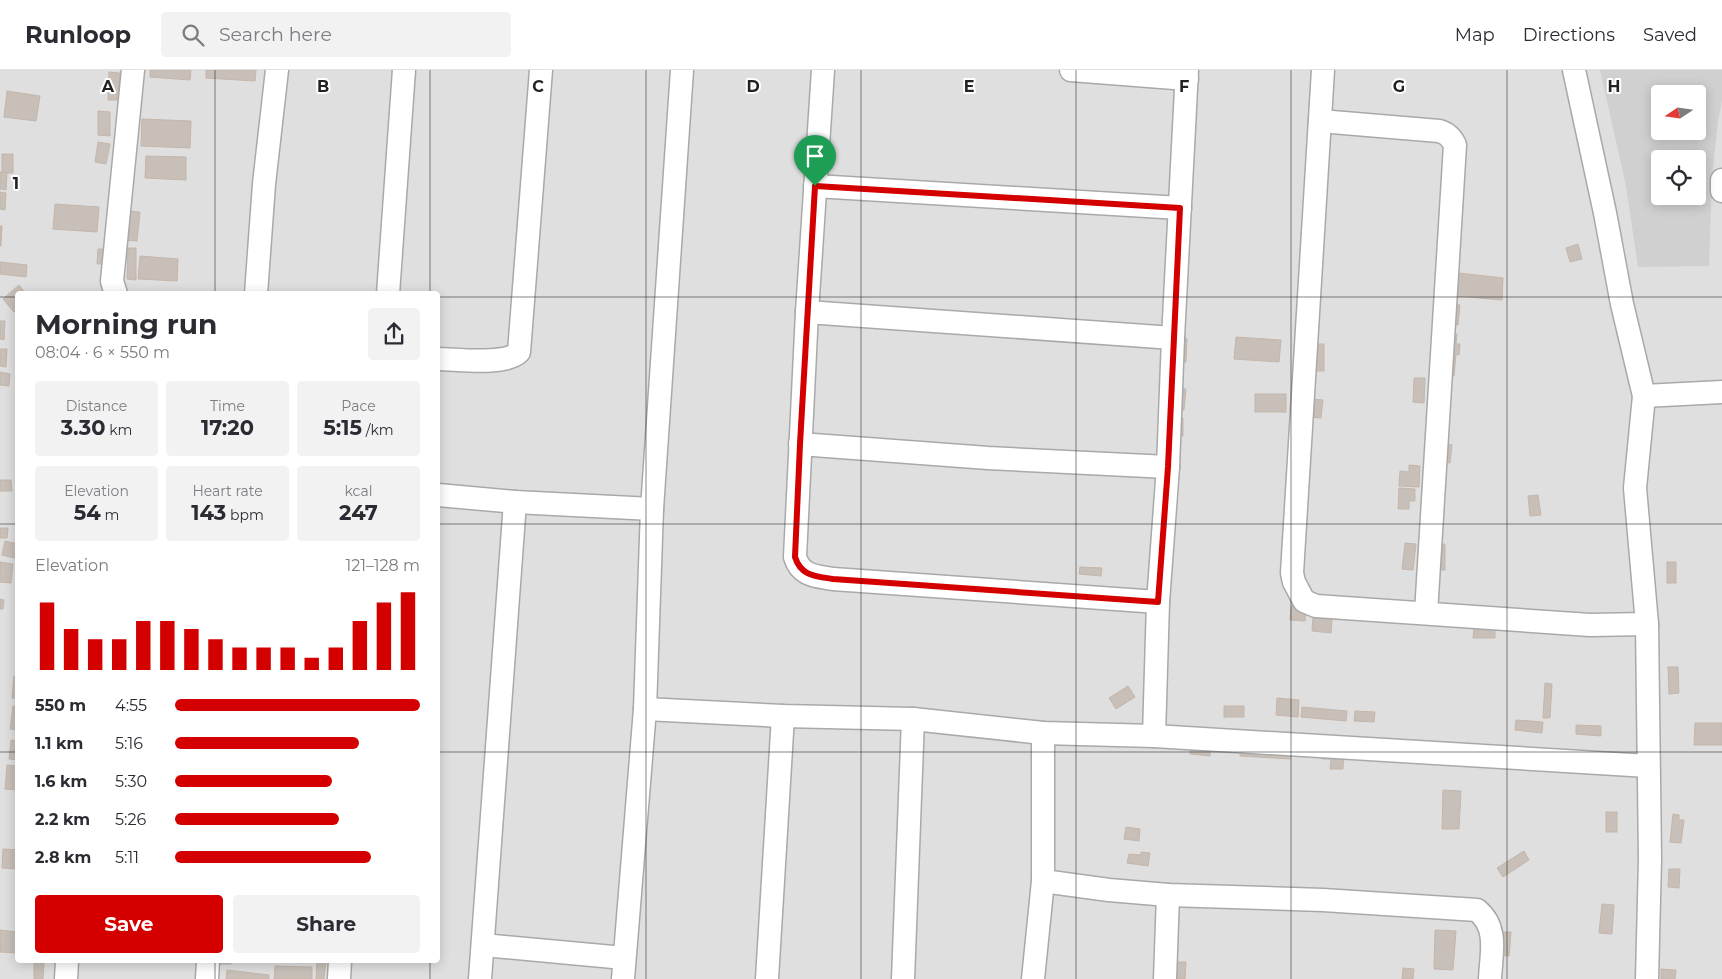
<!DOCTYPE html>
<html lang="en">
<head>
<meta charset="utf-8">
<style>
  :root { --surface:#fff; --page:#f2f2f3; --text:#2b2b33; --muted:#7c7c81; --line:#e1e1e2; --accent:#d40000 }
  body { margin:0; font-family:Montserrat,sans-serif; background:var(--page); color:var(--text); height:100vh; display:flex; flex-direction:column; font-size:19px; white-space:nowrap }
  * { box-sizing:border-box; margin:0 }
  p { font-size:16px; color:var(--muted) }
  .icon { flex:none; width:28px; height:28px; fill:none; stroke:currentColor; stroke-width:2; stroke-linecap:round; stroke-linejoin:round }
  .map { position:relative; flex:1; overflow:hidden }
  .details { position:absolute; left:15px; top:221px; width:425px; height:672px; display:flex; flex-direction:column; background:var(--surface); border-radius:5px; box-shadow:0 2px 12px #0003 }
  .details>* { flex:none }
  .needle { width:32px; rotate:257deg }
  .tools { position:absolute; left:1651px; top:15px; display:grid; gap:10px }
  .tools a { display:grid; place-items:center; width:55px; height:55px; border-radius:5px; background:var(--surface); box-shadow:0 2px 12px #0003; font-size:25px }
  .pin { position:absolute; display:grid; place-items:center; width:42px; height:42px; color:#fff; margin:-51px -21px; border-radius:50% 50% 50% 0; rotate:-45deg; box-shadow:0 0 5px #0007 }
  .pin .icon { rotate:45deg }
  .round { display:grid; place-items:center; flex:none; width:52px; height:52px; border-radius:5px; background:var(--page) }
  .overview { display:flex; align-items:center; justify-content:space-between; height:85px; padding:0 20px }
  h1 { font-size:28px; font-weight:700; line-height:38px }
  .figures { display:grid; grid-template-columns:repeat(3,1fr); gap:8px; height:85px; padding:5px 20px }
  .figures div { display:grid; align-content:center; border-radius:5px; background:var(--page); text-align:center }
  .figures b { font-size:21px; font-weight:700 }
  .figures small { font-size:14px; font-weight:400 }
  .figures p { font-size:14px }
  .chart { height:140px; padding:10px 20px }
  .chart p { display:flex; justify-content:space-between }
  .chart svg { width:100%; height:90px; margin-top:5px; stroke:var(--accent); stroke-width:6 }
  .cta { display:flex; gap:10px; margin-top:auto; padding:10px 20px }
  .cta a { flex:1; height:58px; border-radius:5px; background:var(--accent); color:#fff; font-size:20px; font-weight:700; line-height:58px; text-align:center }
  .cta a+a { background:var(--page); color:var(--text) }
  ul { padding:0 20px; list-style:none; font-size:16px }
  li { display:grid; grid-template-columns:80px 60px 1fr; align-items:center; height:38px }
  li i { height:12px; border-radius:6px; background:var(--accent) }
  header { display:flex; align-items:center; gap:30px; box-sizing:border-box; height:70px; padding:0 25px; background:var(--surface); border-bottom:1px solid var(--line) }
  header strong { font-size:24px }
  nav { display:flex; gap:28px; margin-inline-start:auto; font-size:18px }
  .search { width:350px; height:45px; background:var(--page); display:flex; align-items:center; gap:12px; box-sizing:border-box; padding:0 18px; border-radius:5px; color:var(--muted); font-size:19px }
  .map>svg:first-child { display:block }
  .residential { fill:#e0dfdf; fill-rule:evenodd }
  .religious { fill:#d0d0d0; fill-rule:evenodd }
  .building { fill:#c7bfb8; stroke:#c4b6ab }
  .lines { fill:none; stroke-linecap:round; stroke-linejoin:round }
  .minor-casing { stroke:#a9a9a9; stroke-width:25 }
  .minor { stroke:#fff; stroke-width:22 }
  .route-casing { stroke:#fff; stroke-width:10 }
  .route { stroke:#d40000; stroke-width:6 }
  .grid { fill:none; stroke:#222; stroke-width:1; stroke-opacity:0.55 }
  .grid-label { font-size:16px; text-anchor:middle; font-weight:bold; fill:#222; stroke:#fff; stroke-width:4; stroke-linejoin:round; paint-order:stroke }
</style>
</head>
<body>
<header>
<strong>Runloop</strong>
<div class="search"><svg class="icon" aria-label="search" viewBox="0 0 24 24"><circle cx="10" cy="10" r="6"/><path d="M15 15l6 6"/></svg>Search here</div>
<nav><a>Map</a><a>Directions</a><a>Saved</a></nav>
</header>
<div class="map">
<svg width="1722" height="909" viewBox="0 0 1722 909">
  <rect width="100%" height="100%" fill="#f2efe9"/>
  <path class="residential" d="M0,0H1722V909H0ZM1660,24H1698V61H1660ZM1660,89H1698V126H1660ZM18,224H438V891H18Z"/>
  <path class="religious" d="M1600,0H1722V30L1718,52L1712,106L1709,196L1638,197L1626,116ZM1660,24H1698V61H1660ZM1660,89H1698V126H1660Z"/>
  <g class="building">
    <polygon points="150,0 191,0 190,10 150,7"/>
    <polygon points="206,0 256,0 255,11 206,8"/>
    <polygon points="109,2 120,3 118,30 108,30"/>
    <polygon points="7,21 40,26 36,51 4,47"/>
    <polygon points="98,41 110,42 110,66 98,65"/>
    <polygon points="142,49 191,51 190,78 141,76"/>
    <polygon points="98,72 110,74 106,94 95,92"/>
    <rect x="2" y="84" width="11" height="19"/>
    <polygon points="146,86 186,87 186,110 145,108"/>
    <polygon points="0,102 7,103 6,120 0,119"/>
    <polygon points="0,122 6,123 5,140 0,139"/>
    <polygon points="55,134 99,137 97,162 53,159"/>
    <polygon points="128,141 140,142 137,171 125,170"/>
    <polygon points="0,156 2,156 1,176 0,176"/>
    <polygon points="1578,174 1582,189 1570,192 1566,178"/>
    <polygon points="128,178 136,178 136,210 127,209"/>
    <polygon points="98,179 107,179 106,194 97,194"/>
    <polygon points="140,186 178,189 177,211 138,209"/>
    <polygon points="0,192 27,195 26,207 0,204"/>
    <polygon points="1458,203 1503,208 1502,230 1456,226"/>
    <polygon points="19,215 26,224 18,224 18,239 14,242 3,229"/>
    <polygon points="191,222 234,223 234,224 191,224"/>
    <polygon points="1449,233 1460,235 1458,255 1447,254"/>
    <polygon points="0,251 5,251 4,270 0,269"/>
    <polygon points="1448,263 1457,264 1456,274 1460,274 1459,285 1456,284 1454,306 1444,305"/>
    <polygon points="1236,267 1281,270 1279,292 1234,289"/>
    <polygon points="1178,269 1187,269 1186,292 1176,291"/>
    <rect x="1313" y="274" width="11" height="27"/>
    <polygon points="0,279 7,279 6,297 0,296"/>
    <polygon points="0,302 10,304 9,316 0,315"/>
    <polygon points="1414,308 1425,308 1424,333 1413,332"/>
    <polygon points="1175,318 1186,319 1184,340 1173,340"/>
    <rect x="1255" y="324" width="31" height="18"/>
    <polygon points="1312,329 1323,330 1321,348 1310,347"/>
    <polygon points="1175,348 1183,348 1183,366 1174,365"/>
    <polygon points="1442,374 1452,375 1450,393 1440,392"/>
    <polygon points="1409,395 1420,396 1419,417 1399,416 1400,401 1409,402"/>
    <polygon points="0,410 11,410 12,421 0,421"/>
    <polygon points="1399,418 1415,419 1415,431 1409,431 1409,439 1398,439"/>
    <polygon points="1538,425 1541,445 1530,446 1528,426"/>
    <polygon points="0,458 8,458 7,468 0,468"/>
    <polygon points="5,471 18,474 18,489 2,485"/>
    <polygon points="1405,473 1416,474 1413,500 1402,499"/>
    <polygon points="1434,474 1445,474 1445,500 1435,500"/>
    <polygon points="0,492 13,494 11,513 0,512"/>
    <rect x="1667" y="492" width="9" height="21"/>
    <polygon points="1080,497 1102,498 1101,506 1079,504"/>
    <polygon points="0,529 4,530 3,539 0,539"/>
    <polygon points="1291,536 1306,537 1305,551 1290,550"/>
    <polygon points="1313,547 1332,549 1331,563 1312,561"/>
    <polygon points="1474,559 1495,559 1495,568 1473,568"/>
    <polygon points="1668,597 1678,597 1679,623 1669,624"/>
    <polygon points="14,606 18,606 18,629 12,628"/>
    <polygon points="1545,613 1552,614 1550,648 1543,648"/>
    <polygon points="1128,616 1135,627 1116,639 1109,628"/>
    <polygon points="1277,628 1299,630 1298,647 1276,645"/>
    <polygon points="13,636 18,636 18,660 10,659"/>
    <rect x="1224" y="636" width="20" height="11"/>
    <polygon points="1302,637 1347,641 1346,651 1301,647"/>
    <polygon points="1355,641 1375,642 1374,652 1354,651"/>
    <polygon points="1516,650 1543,652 1542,663 1515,660"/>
    <polygon points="1695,653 1722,653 1722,675 1694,675"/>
    <polygon points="1576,655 1601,656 1601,666 1576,664"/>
    <polygon points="11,670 18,671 18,690 9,689"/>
    <polygon points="1191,674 1211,675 1210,686 1190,684"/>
    <polygon points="1240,677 1290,680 1290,689 1240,686"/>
    <polygon points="1323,679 1344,680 1343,699 1330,699 1331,689 1322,689"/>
    <polygon points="7,695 18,696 18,720 5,719"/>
    <polygon points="1443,720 1461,721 1459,759 1442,759"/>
    <rect x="1606" y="742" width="11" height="20"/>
    <polygon points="1673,744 1679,745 1679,750 1684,750 1681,773 1670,772"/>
    <polygon points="1126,757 1140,759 1139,771 1124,769"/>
    <polygon points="3,779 18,780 18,799 2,798"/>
    <polygon points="1524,781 1529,790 1503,807 1497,798"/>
    <polygon points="1141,782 1150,783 1148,796 1127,793 1129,784 1141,785"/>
    <polygon points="1669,799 1680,799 1679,818 1668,817"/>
    <polygon points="1602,834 1614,835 1612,864 1599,863"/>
    <polygon points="0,860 18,862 18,883 0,882"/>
    <polygon points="1435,860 1456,861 1453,900 1434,899"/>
    <polygon points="1500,862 1511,862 1509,886 1499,885"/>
    <rect x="219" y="891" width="12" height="3"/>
    <polygon points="317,891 326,891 324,909 316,909"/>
    <polygon points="34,892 44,892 43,909 34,909"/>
    <polygon points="1175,892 1186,892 1185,909 1174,909"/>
    <polygon points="275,896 312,897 312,909 274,909"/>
    <polygon points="1403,898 1414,899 1413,909 1402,909"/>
    <polygon points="1661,899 1676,900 1675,909 1661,909"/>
    <polygon points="227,900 269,905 269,909 226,909"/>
  </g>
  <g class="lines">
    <defs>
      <g id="minor">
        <path d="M823,0L807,242L795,487C801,506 815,506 833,509L1158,532"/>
        <polyline points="1071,0 1187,9"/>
        <polyline points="1323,0 1292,503 1294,512 1304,531 1316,536 1590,555 1647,554"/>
        <polyline points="1574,0 1605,143 1622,234 1644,326 1635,418 1647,554 1650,789 1647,909"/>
        <path d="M1320,51L1439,61C1447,63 1451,67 1455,75L1426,543"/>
        <polyline points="1722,110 1722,121"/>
        <polyline points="815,116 1180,138"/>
        <polyline points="116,224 112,211 133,0"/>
        <polyline points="256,224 264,114 277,0"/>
        <polyline points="388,224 404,0"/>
        <polyline points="807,242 1173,268"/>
        <path d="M438,289C457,289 505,296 519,282L541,0"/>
        <polyline points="1644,326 1722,322"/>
        <polyline points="800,374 988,388 1168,397"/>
        <polyline points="438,425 515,432 652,439"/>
        <polyline points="645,639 783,646 913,649 1043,663 1154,666 1648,696"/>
        <polyline points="1154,666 1158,532 1168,397 1173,268 1187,0"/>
        <path d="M1043,811L1109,820L1168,825L1323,830L1477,840C1499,858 1491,884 1490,909"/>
        <polyline points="483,875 624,888"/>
        <polyline points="66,909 67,891"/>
        <polyline points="207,909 208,891"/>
        <polyline points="339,909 340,891"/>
        <polyline points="480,909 515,432"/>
        <polyline points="623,909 645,639 652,439 682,0"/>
        <polyline points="767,909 783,646"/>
        <polyline points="903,909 913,649"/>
        <polyline points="1033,909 1043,811 1043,663"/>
        <polyline points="1165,909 1168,825"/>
      </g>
    </defs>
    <use href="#minor" class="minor-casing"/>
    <use href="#minor" class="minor"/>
  </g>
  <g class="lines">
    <defs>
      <path id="route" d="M815,116L1180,138L1168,397L1158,532L833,509C815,506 801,506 795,487L800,374Z"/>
    </defs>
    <use href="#route" class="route-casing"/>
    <use href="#route" class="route"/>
  </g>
  <path class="grid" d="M215,0V224M430,0V224M646,0V909M861,0V909M1076,0V909M1291,0V909M1507,0V909M0,227H18M438,227H1722M0,454H18M438,454H1722M0,682H18M438,682H1722M215,891V909M430,891V909"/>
  <g class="grid-label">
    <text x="108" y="22">A</text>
    <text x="323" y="22">B</text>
    <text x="538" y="22">C</text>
    <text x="753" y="22">D</text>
    <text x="969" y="22">E</text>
    <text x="1184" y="22">F</text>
    <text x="1399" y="22">G</text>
    <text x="1614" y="22">H</text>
    <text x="16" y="119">1</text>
  </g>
</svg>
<div class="tools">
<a><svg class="needle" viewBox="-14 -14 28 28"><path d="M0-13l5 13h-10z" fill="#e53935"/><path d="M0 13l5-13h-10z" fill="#7c7c81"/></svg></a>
<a><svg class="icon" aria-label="locate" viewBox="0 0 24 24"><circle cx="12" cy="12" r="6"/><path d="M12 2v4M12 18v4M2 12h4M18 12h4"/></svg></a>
</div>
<div class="pin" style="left:815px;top:116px;background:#1e9e55"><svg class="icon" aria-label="arrive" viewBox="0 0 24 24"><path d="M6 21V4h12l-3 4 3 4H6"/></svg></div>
<section class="details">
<div class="overview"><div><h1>Morning run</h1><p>08:04 · 6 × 550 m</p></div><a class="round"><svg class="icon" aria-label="share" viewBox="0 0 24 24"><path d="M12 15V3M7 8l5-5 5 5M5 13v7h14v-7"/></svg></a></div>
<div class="figures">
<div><p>Distance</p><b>3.30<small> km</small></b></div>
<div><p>Time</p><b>17:20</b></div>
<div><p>Pace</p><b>5:15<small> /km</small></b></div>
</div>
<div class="figures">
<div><p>Elevation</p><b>54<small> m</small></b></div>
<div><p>Heart rate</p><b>143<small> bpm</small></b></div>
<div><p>kcal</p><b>247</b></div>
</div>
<div class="chart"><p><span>Elevation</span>121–128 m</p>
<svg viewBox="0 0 160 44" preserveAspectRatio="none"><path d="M5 44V11M15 44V24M25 44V29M35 44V29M45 44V20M55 44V20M65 44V24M75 44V29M85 44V33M95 44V33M105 44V33M115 44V38M125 44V33M135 44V20M145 44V11M155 44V6"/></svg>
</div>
<ul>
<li><b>550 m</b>4:55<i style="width:100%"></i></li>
<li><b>1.1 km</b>5:16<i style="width:75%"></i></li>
<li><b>1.6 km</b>5:30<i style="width:64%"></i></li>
<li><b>2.2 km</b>5:26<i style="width:67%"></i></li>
<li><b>2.8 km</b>5:11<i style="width:80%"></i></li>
</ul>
<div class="cta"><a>Save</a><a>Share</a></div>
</section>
</div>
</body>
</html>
